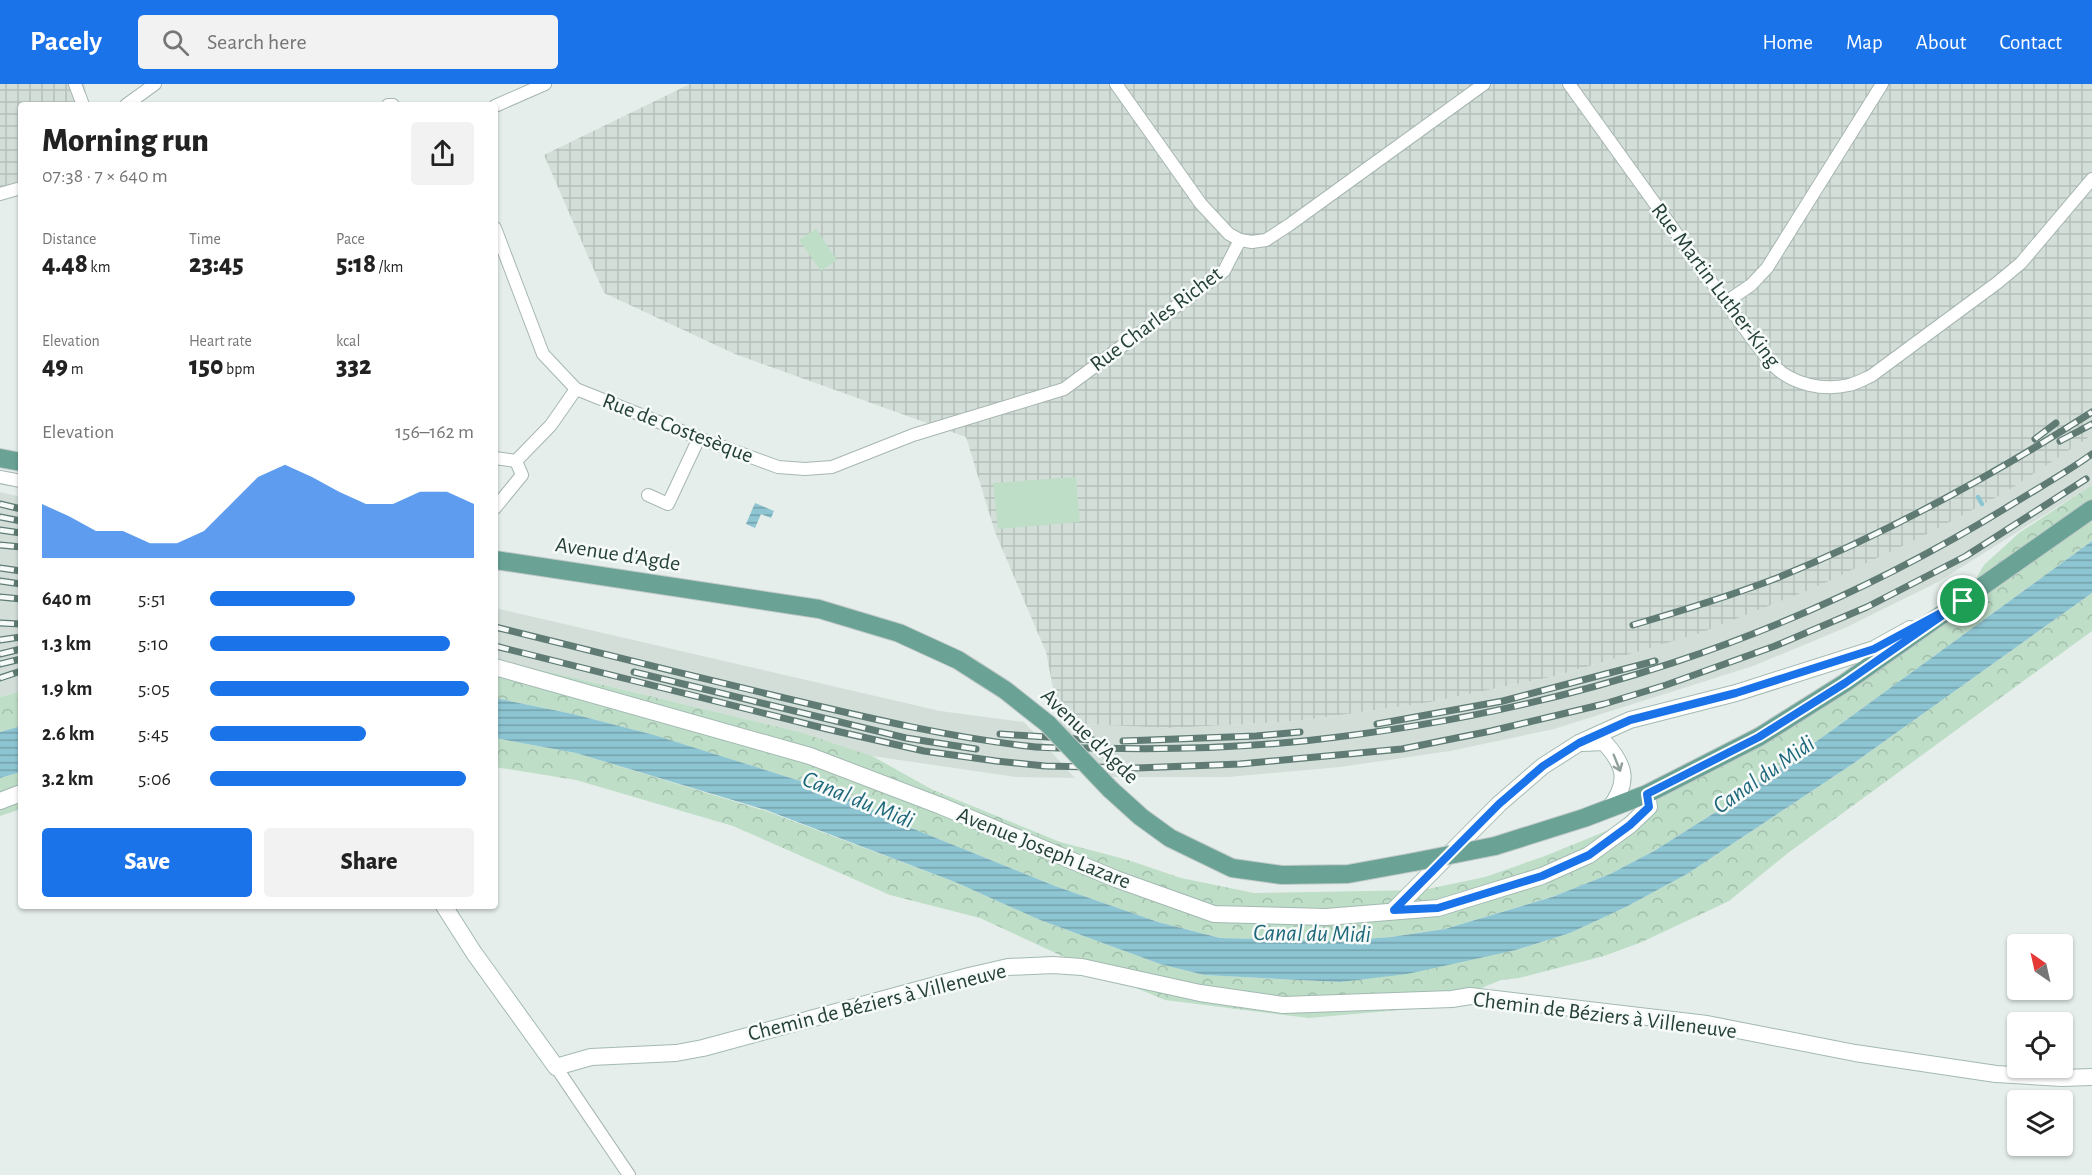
<!DOCTYPE html>
<html lang="en">
<head>
<meta charset="utf-8">
<style>
  :root { --surface:#fff; --page:#f2f2f2; --text:#222; --muted:#767676; --accent:#1a73e8 }
  body { margin:0; font-family:"Alegreya Sans",sans-serif; background:var(--page); color:var(--text); height:100vh; display:flex; flex-direction:column; font-size:22px; white-space:nowrap }
  * { box-sizing:border-box; margin:0 }
  p { font-size:20px; color:var(--muted) }
  .icon { flex:none; width:33px; height:33px; fill:none; stroke:currentColor; stroke-width:2; stroke-linecap:round; stroke-linejoin:round }
  .map { position:relative; flex:1; overflow:hidden }
  .details { position:absolute; left:18px; top:18px; width:480px; height:807px; display:flex; flex-direction:column; background:var(--surface); border-radius:6px; box-shadow:0 2px 4px #0004 }
  .details>* { flex:none }
  .needle { width:39px; rotate:326deg }
  .buttons { position:absolute; left:2007px; top:850px; display:grid; gap:12px }
  .buttons a { display:grid; place-items:center; width:66px; height:66px; border-radius:6px; background:var(--surface); box-shadow:0 2px 4px #0004; font-size:30px }
  .pin { position:absolute; display:grid; place-items:center; width:51px; height:51px; color:#fff; margin:-26px; border:3px solid #fff; border-radius:50%; box-shadow:0 2px 6px #0007 }
  .round { display:grid; place-items:center; flex:none; width:63px; height:63px; border-radius:6px; background:var(--page) }
  .head { display:flex; align-items:center; justify-content:space-between; height:102px; padding:0 24px }
  h1 { font-size:33px; font-weight:800; line-height:45px }
  .figures { display:grid; grid-template-columns:repeat(3,1fr); gap:9px; height:102px; padding:6px 24px }
  .figures div { display:grid; align-content:center }
  .figures b { font-size:26px; font-weight:800 }
  .figures small { font-size:16px; font-weight:400 }
  .figures p { font-size:16px }
  .chart { height:168px; padding:12px 24px }
  .chart p { display:flex; justify-content:space-between }
  .chart svg { width:100%; height:108px; margin-top:6px; fill:var(--accent); opacity:.7 }
  .cta { display:flex; gap:12px; margin-top:auto; padding:12px 24px }
  .cta a { flex:1; height:69px; border-radius:6px; background:var(--accent); color:#fff; font-size:24px; font-weight:800; line-height:69px; text-align:center }
  .cta a+a { background:var(--page); color:var(--text) }
  ul { padding:0 24px; list-style:none; font-size:20px }
  li { display:grid; grid-template-columns:96px 72px 1fr; align-items:center; height:45px }
  li i { height:15px; border-radius:8px; background:var(--accent) }
  header { display:flex; align-items:center; gap:36px; box-sizing:border-box; height:84px; padding:0 30px; background:var(--accent); color:#fff }
  header strong { font-size:28px }
  nav { display:flex; gap:33px; margin-inline-start:auto; font-size:21px }
  .search { width:420px; height:54px; background:var(--page); display:flex; align-items:center; gap:15px; box-sizing:border-box; padding:0 21px; border-radius:6px; color:var(--muted); font-size:22px }
  .map>svg:first-child { display:block }
  .built { fill:#d3ded9 }
  .industrial { fill:url(#industrial-grid) }
  .forest { fill:url(#forest-crowns) }
  .pitch { fill:#bedec8 }
  .water { fill:url(#water-rules) }
  .lines { fill:none; stroke-linecap:round; stroke-linejoin:round }
  .stream { stroke:#8ec5d2; stroke-width:4.5 }
  .street-casing { stroke:#a7b6b1; stroke-width:14 }
  .secondary-casing { stroke:#a3b9b2; stroke-width:18 }
  .primary-casing { stroke:#c2cac8; stroke-width:20 }
  .street { stroke:#fff; stroke-width:12 }
  .secondary { stroke:#fff; stroke-width:16 }
  .primary { stroke:#6aa396; stroke-width:18 }
  .rail-casing { stroke:#5f7b74; stroke-width:7 }
  .rail { stroke:#f6faf8; stroke-width:4.5; stroke-dasharray:14; stroke-linecap:butt }
  .primary-bridge-casing { stroke:#c2cac8; stroke-width:20; stroke-linecap:butt }
  .primary-bridge { stroke:#6aa396; stroke-width:18 }
  .oneway { stroke:#92a09c }
  .route-casing { stroke:#fff; stroke-width:12 }
  .route { stroke:#1a73e8; stroke-width:8 }
  .labels { text-anchor:middle; dominant-baseline:central; stroke-width:5; stroke-linejoin:round; paint-order:stroke }
  .street-label { font-size:22px; fill:#244039; stroke:#f6faf8 }
  .water-label { font-size:24px; font-style:italic; fill:#1e687c; stroke:#f6faf8 }
</style>
</head>
<body>
<header>
<strong>Pacely</strong>
<div class="search"><svg class="icon" aria-label="search" viewBox="0 0 24 24"><circle cx="10" cy="10" r="6"/><path d="M15 15l6 6"/></svg>Search here</div>
<nav><a>Home</a><a>Map</a><a>About</a><a>Contact</a></nav>
</header>
<div class="map">
<svg width="2092" height="1091" viewBox="0 0 2092 1091">
  <defs>
    <pattern id="industrial-grid" width="8" height="8" patternUnits="userSpaceOnUse" patternTransform="scale(1.5)"><rect width="8" height="8" fill="#d3ded9"/><path d="M0 4h8M4 0v8" fill="none" stroke="#b5c0bb"/></pattern>
    <pattern id="forest-crowns" width="20" height="18" patternUnits="userSpaceOnUse" patternTransform="scale(1.5)"><rect width="20" height="18" fill="#bedec8"/><path d="M2 6a3 3 0 1 1 6 0M12 15a3 3 0 1 1 6 0" fill="none" stroke="#a3c0ad"/></pattern>
    <pattern id="water-rules" width="6" height="5" patternUnits="userSpaceOnUse" patternTransform="scale(1.5)"><rect width="6" height="5" fill="#8ec5d2"/><path d="M0 2.5h6" fill="none" stroke="#74a1ab"/></pattern>
  </defs>
  <rect width="100%" height="100%" fill="#e5eeea"/>
  <g class="built">
    <polygon points="2092,296 2092,401 1938,498 1847,543 1753,582 1554,645 1450,667 1340,683 1228,693 1107,693 1060,639 1170,644 1298,637 1431,618 1555,592 1625,571"/>
    <polygon points="0,408 21,413 21,607 0,613"/>
    <polygon points="495,524 940,627 1024,638 1075,694 1016,693 872,672 800,648 495,575"/>
  </g>
  <g class="industrial">
    <polygon points="0,0 85,0 86,21 21,21 21,106 0,112"/>
    <polygon points="690,0 2092,0 2092,351 2004,409 1923,452 1816,503 1700,549 1555,592 1431,618 1298,637 1170,644 1060,639 1046,568 995,448 966,353 735,270 604,209 544,71"/>
  </g>
  <g class="forest">
    <polygon points="2092,401 2092,457 1831,647 1719,726 1654,767 1610,790 1554,812 1445,845 1391,853 1337,857 1220,854 1158,838 1055,802 904,741 842,710 653,651 573,630 495,614 495,575 800,648 872,672 933,706 1060,758 1128,776 1181,794 1254,809 1423,806 1485,793 1545,772 1621,741 1692,692 1963,517 1984,481 2019,449"/>
    <polygon points="2092,509 2092,547 1788,769 1729,817 1642,858 1604,872 1519,894 1501,896 1434,923 1309,934 1165,916 1086,883 980,834 890,811 733,742 576,696 495,683 495,654 576,669 766,727 955,798 1040,836 1160,880 1204,891 1340,898 1516,866 1570,849 1626,823 1687,790 1854,679"/>
    <polygon points="21,607 21,642 0,648 0,613"/>
    <polygon points="21,688 21,725 0,732 0,694"/>
  </g>
  <g class="pitch">
    <polygon points="816,145 837,176 821,187 799,156"/>
    <polygon points="1076,393 1080,438 998,445 993,399"/>
  </g>
  <g class="water">
    <polygon points="755,419 774,427 771,434 761,430 755,444 746,440"/>
    <polygon points="2092,457 2092,509 1854,679 1687,790 1626,823 1570,849 1516,866 1407,890 1340,898 1204,891 1160,880 1040,836 955,798 766,726 576,669 495,654 495,614 573,630 654,651 842,710 904,741 1055,802 1158,838 1220,854 1337,857 1391,853 1445,845 1552,813 1610,790 1654,767 1719,726 1831,647"/>
    <polygon points="21,642 21,688 0,694 0,648"/>
  </g>
  <g class="lines">
    <polyline class="stream" points="1978,413 1982,420"/>
    <defs>
      <g id="street">
        <polyline points="75,0 83,21"/>
        <polyline points="1116,0 1201,120 1229,150 1240,156 1252,158 1266,156 1289,141 1484,0"/>
        <path d="M1569,0L1753,256C1760,265 1767,274 1774,282C1793,301 1824,307 1849,301C1857,299 1864,295 1871,292L1997,199L2021,179L2092,95"/>
        <polyline points="126,21 155,0"/>
        <polyline points="388,21 393,21"/>
        <polyline points="495,22 545,0"/>
        <polyline points="0,110 21,104"/>
        <polyline points="495,144 543,270 576,305 699,354 778,383 805,385 832,383 913,351 1064,305 1224,187 1240,156"/>
        <polyline points="1726,218 1751,201 1767,184 1882,0"/>
        <polyline points="495,374 516,377 551,341 576,305"/>
        <polyline points="0,393 21,397"/>
        <polyline points="648,411 668,420 699,354"/>
        <polyline points="495,424 522,391 516,377"/>
        <polyline points="556,983 629,1091"/>
      </g>
      <g id="secondary">
        <polyline points="495,583 810,672 941,722 1116,795 1214,830 1326,833 1438,824 1542,792 1589,771 1630,741 1649,723 1647,710"/>
        <path d="M1583,659L1604,658C1625,681 1630,697 1610,724"/>
        <polyline points="0,717 21,709"/>
        <polyline points="444,822 474,869 556,983 591,973 676,969 703,964 969,892 1008,883 1053,881 1082,883 1200,909 1283,921 1452,915 1470,912 1707,940 1855,969 1996,990 2062,994 2092,993"/>
        <polyline points="1394,826 1499,720 1543,682 1579,659 1630,636 1736,609 1874,565 1910,545"/>
      </g>
      <g id="primary">
        <polyline points="0,374 21,378"/>
        <polyline points="495,476 819,525 899,549 958,576 1005,606 1048,640"/>
        <polyline points="1110,705 1141,733 1170,754 1232,784 1282,791 1348,790 1414,778"/>
        <polyline points="1495,762 1584,734 1647,710 1759,653 1845,599 2092,425"/>
      </g>
    </defs>
    <use href="#street" class="street-casing"/>
    <use href="#secondary" class="secondary-casing"/>
    <use href="#primary" class="primary-casing"/>
    <use href="#street" class="street"/>
    <use href="#secondary" class="secondary"/>
    <use href="#primary" class="primary"/>
    <defs>
      <g id="rail">
        <polyline points="2035,355 2056,339"/>
        <polyline points="2060,357 2092,340"/>
        <polyline points="0,420 21,425"/>
        <polyline points="0,433 21,437"/>
        <polyline points="0,446 21,449"/>
        <polyline points="0,461 21,463"/>
        <polyline points="0,484 21,487"/>
        <polyline points="0,497 21,500"/>
        <polyline points="0,513 21,515"/>
        <polyline points="0,539 21,540"/>
        <path d="M1633,541C1681,527 1730,512 1777,494C1887,449 1992,392 2092,328"/>
        <path d="M495,543C596,568 696,593 797,617C873,635 949,653 1027,662C1049,665 1072,664 1094,664C1165,666 1234,664 1304,657C1561,629 1793,556 2014,419C2040,403 2067,388 2092,370"/>
        <polyline points="0,556 21,553"/>
        <polyline points="495,562 827,645 924,667 996,677 1045,682 1137,684 1240,680 1402,665 1491,647 1604,620 1666,601 1775,562 1867,523 1966,472 2086,395"/>
        <polyline points="0,570 21,565"/>
        <polyline points="0,580 21,575"/>
        <polyline points="634,588 906,654 976,665"/>
        <polyline points="0,594 21,587"/>
        <polyline points="1377,640 1503,617 1655,577"/>
        <polyline points="1000,650 1093,656"/>
        <polyline points="1123,657 1256,652 1300,648"/>
      </g>
    </defs>
    <use href="#rail" class="rail-casing"/>
    <use href="#rail" class="rail"/>
    <defs>
      <g id="primary-bridge">
        <polyline points="1048,640 1110,705"/>
        <polyline points="1414,778 1495,762"/>
      </g>
    </defs>
    <use href="#primary-bridge" class="primary-bridge-casing"/>
    <use href="#primary-bridge" class="primary-bridge"/>
  </g>
  <defs><path id="oneway-shaft" d="M-6 0H5M1.5-3L5.5 0L1.5 3" fill="none" stroke-width="1.6" stroke-linecap="round" stroke-linejoin="round" transform="scale(1.5)"/></defs>
  <use class="oneway" href="#oneway-shaft" transform="translate(1617 679) rotate(68)"/>
  <g class="lines">
    <defs>
      <polygon id="route" points="1963,517 1845,599 1759,653 1647,710 1649,723 1630,741 1589,771 1542,792 1438,824 1394,826 1499,720 1543,682 1579,659 1630,636 1736,609 1874,565"/>
    </defs>
    <use href="#route" class="route-casing"/>
    <use href="#route" class="route"/>
  </g>
  <g class="labels">
    <g class="street-label">
      <text transform="translate(1716 201) rotate(53)">Rue Martin Luther-King</text>
      <text transform="translate(1156 235) rotate(-37)">Rue Charles Richet</text>
      <text transform="translate(678 344) rotate(21)">Rue de Costesèque</text>
      <text transform="translate(618 470) rotate(9)">Avenue d'Agde</text>
      <text transform="translate(1090 652) rotate(44)">Avenue d'Agde</text>
      <text transform="translate(1044 764) rotate(22)">Avenue Joseph Lazare</text>
      <text transform="translate(877 918) rotate(-14)">Chemin de Béziers à Villeneuve</text>
      <text transform="translate(1605 931) rotate(7)">Chemin de Béziers à Villeneuve</text>
    </g>
    <g class="water-label">
      <text transform="translate(1764 691) rotate(-35)">Canal du Midi</text>
      <text transform="translate(858 716) rotate(22)">Canal du Midi</text>
      <text transform="translate(1312 850) rotate(1)">Canal du Midi</text>
    </g>
  </g>
</svg>
<div class="buttons">
<a><svg class="needle" viewBox="-14 -14 28 28"><path d="M0-13l5 13h-10z" fill="#e53935"/><path d="M0 13l5-13h-10z" fill="#767676"/></svg></a>
<a><svg class="icon" aria-label="locate" viewBox="0 0 24 24"><circle cx="12" cy="12" r="6"/><path d="M12 2v4M12 18v4M2 12h4M18 12h4"/></svg></a>
<a><svg class="icon" aria-label="layers" viewBox="0 0 24 24"><path d="M12 4l9 5-9 5-9-5zM3 14l9 5 9-5"/></svg></a>
</div>
<div class="pin" style="left:1963px;top:517px;background:#1e9e55"><svg class="icon" aria-label="arrive" viewBox="0 0 24 24"><path d="M6 21V4h12l-3 4 3 4H6"/></svg></div>
<section class="details">
<div class="head"><div><h1>Morning run</h1><p>07:38 · 7 × 640 m</p></div><a class="round"><svg class="icon" aria-label="share" viewBox="0 0 24 24"><path d="M12 15V3M7 8l5-5 5 5M5 13v7h14v-7"/></svg></a></div>
<div class="figures">
<div><p>Distance</p><b>4.48<small> km</small></b></div>
<div><p>Time</p><b>23:45</b></div>
<div><p>Pace</p><b>5:18<small> /km</small></b></div>
</div>
<div class="figures">
<div><p>Elevation</p><b>49<small> m</small></b></div>
<div><p>Heart rate</p><b>150<small> bpm</small></b></div>
<div><p>kcal</p><b>332</b></div>
</div>
<div class="chart"><p><span>Elevation</span>156–162 m</p>
<svg viewBox="0 0 160 44" preserveAspectRatio="none"><path d="M0 44V22L10 27L20 33L30 33L40 38L50 38L60 33L70 22L80 11L90 6L100 11L110 17L120 22L130 22L140 17L150 17L160 22V44z"/></svg>
</div>
<ul>
<li><b>640 m</b>5:51<i style="width:55%"></i></li>
<li><b>1.3 km</b>5:10<i style="width:91%"></i></li>
<li><b>1.9 km</b>5:05<i style="width:98%"></i></li>
<li><b>2.6 km</b>5:45<i style="width:59%"></i></li>
<li><b>3.2 km</b>5:06<i style="width:97%"></i></li>
</ul>
<div class="cta"><a>Save</a><a>Share</a></div>
</section>
</div>
</body>
</html>
